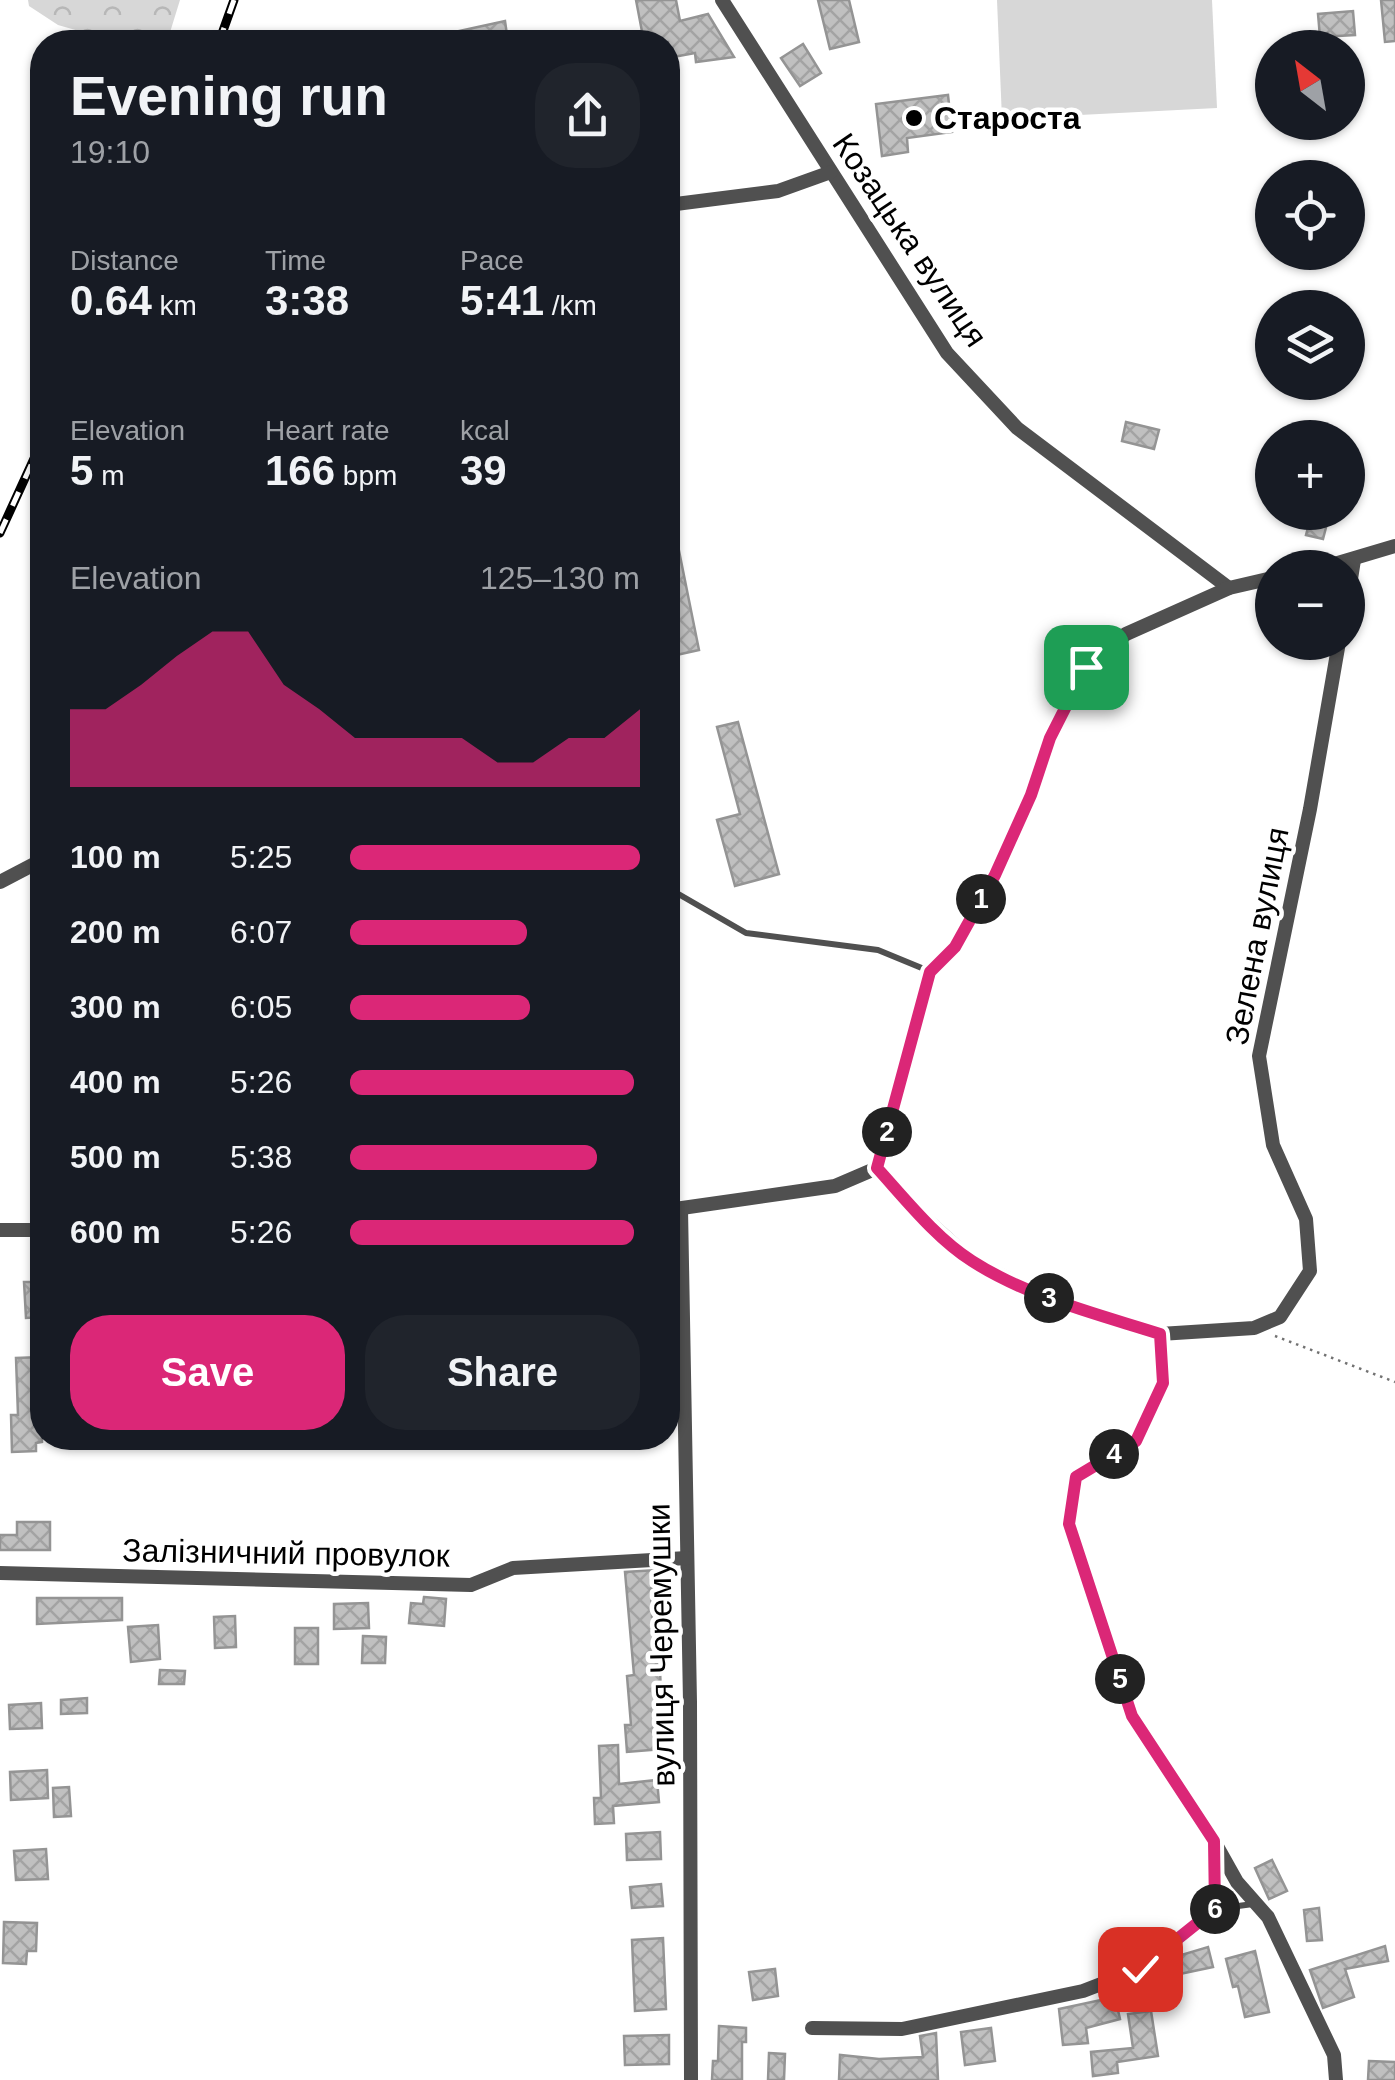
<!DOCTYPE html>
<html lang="en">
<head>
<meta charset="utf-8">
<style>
  :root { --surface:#171b24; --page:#20242c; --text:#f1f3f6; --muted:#9ea1a6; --accent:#db2777 }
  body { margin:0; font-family:Helvetica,sans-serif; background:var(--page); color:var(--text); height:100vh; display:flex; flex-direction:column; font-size:38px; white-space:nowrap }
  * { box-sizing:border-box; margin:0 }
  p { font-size:32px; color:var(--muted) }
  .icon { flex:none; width:55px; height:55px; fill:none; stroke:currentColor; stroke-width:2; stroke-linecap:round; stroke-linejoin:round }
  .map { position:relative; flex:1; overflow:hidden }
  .drawer { position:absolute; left:30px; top:30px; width:650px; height:1420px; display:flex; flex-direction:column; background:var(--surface); border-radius:40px; box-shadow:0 2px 8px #0004 }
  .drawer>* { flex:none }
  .needle { width:65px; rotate:329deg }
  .controls { position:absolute; left:1255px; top:30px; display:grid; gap:20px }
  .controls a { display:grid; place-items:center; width:110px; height:110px; border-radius:50%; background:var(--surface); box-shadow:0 2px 8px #0004; font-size:50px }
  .pin { position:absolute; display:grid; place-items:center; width:85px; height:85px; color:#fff; margin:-42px; border-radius:20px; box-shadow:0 5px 15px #0006 }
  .km { position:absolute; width:50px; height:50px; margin:-25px; border-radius:50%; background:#222; color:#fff; font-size:28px; line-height:50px; text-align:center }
  .round { display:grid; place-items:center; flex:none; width:105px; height:105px; border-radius:40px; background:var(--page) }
  .summary { display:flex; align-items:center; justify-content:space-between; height:170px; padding:0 40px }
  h1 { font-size:55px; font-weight:700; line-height:75px }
  .metrics { display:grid; grid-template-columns:repeat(3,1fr); gap:15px; height:170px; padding:10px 40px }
  .metrics div { display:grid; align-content:center }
  .metrics b { font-size:42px; font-weight:700 }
  .metrics small { font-size:28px; font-weight:400 }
  .metrics p { font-size:28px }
  .chart { height:280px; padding:20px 40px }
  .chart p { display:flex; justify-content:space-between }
  .chart svg { width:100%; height:180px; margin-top:10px; fill:var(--accent); opacity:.7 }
  .action { display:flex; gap:20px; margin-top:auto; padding:20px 40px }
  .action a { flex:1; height:115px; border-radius:40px; background:var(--accent); color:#fff; font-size:40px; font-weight:700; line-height:115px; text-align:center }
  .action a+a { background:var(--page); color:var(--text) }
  ul { padding:0 40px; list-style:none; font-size:32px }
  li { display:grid; grid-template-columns:160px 120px 1fr; align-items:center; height:75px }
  li i { height:25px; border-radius:12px; background:var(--accent) }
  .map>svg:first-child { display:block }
  .forest { fill:url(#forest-crowns) }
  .pitch { fill:#d7d7d7 }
  .building { fill:url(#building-cross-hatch); stroke:#949494; stroke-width:2.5 }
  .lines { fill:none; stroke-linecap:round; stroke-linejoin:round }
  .path { stroke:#727272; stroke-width:2.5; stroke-dasharray:2.5 5; stroke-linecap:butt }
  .service { stroke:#505050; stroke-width:6 }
  .minor { stroke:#505050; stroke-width:14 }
  .rail-casing { stroke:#000; stroke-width:9 }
  .rail { stroke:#fff; stroke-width:5; stroke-dasharray:15; stroke-linecap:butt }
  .route-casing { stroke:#fff; stroke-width:20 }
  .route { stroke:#db2777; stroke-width:12 }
  .poi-dot { fill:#000; stroke:#fff; stroke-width:4 }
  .labels { text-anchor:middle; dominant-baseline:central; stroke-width:9; stroke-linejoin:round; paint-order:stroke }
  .poi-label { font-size:32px; font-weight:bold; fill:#000; stroke:#fff; text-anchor:start }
  .street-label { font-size:32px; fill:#000; stroke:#fff }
</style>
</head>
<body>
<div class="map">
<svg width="1395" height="2080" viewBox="0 0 1395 2080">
  <defs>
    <pattern id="forest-crowns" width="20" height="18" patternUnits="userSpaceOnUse" patternTransform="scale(2.5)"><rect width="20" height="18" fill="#d7d7d7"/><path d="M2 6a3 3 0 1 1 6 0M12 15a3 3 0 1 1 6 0" fill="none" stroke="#b7b7b7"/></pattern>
    <pattern id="building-cross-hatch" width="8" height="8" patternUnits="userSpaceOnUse" patternTransform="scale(2.5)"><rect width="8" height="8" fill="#c0c0c0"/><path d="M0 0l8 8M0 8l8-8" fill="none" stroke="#a3a3a3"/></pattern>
  </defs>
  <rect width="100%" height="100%" fill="#fff"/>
  <polygon class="forest" points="28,0 180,0 167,42 88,42 79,31 58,25 29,6"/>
  <polygon class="pitch" points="997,0 1212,0 1217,108 1002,119"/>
  <g class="building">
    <polygon points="636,0 676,0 680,21 708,14 734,57 696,62 695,53 668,58 668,42 644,42"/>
    <polygon points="818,0 849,0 859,42 830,49"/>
    <polygon points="1381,0 1395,0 1395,41 1385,42"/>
    <polygon points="1353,11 1355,35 1320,37 1318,14"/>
    <polygon points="505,21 508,42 433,42 432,37"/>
    <polygon points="803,44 821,73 800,86 781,58"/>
    <polygon points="948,95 952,132 907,138 908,152 882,156 876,104"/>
    <polygon points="1126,422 1159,430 1154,449 1122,441"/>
    <polygon points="1312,512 1330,512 1323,539 1306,535"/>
    <polygon points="668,526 674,526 699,650 672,656 668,634"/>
    <polygon points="738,722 779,874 735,886 717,820 740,814 717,727"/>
    <polygon points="24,1282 42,1282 42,1317 26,1318"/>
    <polygon points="42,1357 42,1442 36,1443 36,1451 12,1452 11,1415 18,1415 16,1358"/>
    <polygon points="17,1522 50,1522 50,1550 0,1550 0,1535 17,1535"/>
    <polygon points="657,1570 658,1587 651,1588 652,1617 658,1617 661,1695 657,1696 662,1749 627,1752 625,1725 631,1725 627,1676 634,1675 625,1572"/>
    <polygon points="424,1597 446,1599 444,1626 409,1623 411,1603 423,1604"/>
    <polygon points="37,1598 122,1598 122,1620 37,1624"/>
    <polygon points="368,1603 369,1628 334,1629 334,1604"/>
    <polygon points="235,1616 236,1647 215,1648 214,1617"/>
    <polygon points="158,1625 160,1659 131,1662 128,1627"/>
    <rect x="295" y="1628" width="23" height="36"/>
    <polygon points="363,1636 386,1637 385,1663 362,1663"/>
    <polygon points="160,1670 185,1671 184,1684 159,1684"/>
    <polygon points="87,1698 87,1713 61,1714 61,1700"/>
    <polygon points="41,1703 42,1728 10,1729 9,1705"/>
    <polygon points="618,1745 619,1784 657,1780 659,1802 613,1806 614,1823 595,1824 594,1798 601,1798 599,1746"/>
    <polygon points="47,1770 48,1798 11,1800 10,1772"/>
    <polygon points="69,1787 71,1816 54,1817 53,1788"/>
    <polygon points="660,1832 661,1859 627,1860 626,1834"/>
    <polygon points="46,1849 48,1879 16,1880 14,1851"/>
    <polygon points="1272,1860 1287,1891 1269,1899 1255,1868"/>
    <polygon points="661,1884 663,1906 632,1908 630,1887"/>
    <polygon points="1319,1908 1322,1940 1307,1941 1304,1910"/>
    <polygon points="4,1922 37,1923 36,1951 27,1951 26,1964 3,1963"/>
    <polygon points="663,1938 666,2009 635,2011 632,1940"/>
    <polygon points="1385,1946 1388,1961 1345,1969 1354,1997 1323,2008 1310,1970"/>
    <polygon points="1208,1947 1213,1967 1175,1975 1171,1958"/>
    <polygon points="1255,1951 1269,2012 1245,2017 1238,1986 1233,1987 1226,1959"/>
    <polygon points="775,1969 778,1996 753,2000 749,1972"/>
    <polygon points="1115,1997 1120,2019 1086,2028 1088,2043 1063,2045 1059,2009"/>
    <polygon points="1151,2011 1158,2056 1117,2062 1118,2073 1093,2076 1091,2052 1133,2048 1128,2014"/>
    <polygon points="719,2026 746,2028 746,2042 742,2042 742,2080 712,2080 713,2061 718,2061"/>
    <polygon points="991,2028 995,2061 965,2065 961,2032"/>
    <polygon points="936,2033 938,2080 839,2080 840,2055 879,2059 923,2057 920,2036"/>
    <polygon points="669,2035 669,2064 625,2065 624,2036"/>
    <polygon points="769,2053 785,2054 784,2080 768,2080"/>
    <polygon points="1369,2061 1395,2062 1395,2080 1368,2080"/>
  </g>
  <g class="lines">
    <polyline class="path" points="1275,1336 1395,1382"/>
    <g class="service">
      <polyline points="668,888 746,933 878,950 929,971"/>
      <polyline points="1216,1909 1253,1904"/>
    </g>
    <g class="minor">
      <polyline points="722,0 947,353 1017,428 1229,588"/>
      <polyline points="668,205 778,191 831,172"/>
      <polyline points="1321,568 1395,546"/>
      <polyline points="1348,598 1354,560"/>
      <polyline points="0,882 42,860"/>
      <polyline points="877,1168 916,1210 971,1260 1050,1299 1160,1334 1254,1328 1280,1317 1310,1271 1306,1219 1273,1145 1259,1056 1310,809 1339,642"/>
      <polyline points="877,1168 930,972 955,947 995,875 1031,795 1050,738 1086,667 1126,634 1229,588 1272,578"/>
      <polyline points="681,1209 690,1702 691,2080"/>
      <polyline points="668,1210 835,1186 877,1168"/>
      <polyline points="0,1230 42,1230"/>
      <polyline points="1160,1334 1163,1383 1136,1441 1076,1477 1069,1523 1132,1716 1214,1841 1237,1882 1268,1917 1334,2055 1336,2080"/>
      <polyline points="0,1573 471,1585 513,1568 687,1558"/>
      <polyline points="812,2028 902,2029 1083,1991 1140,1969 1215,1909 1214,1847"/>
    </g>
    <defs>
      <g id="rail">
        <polyline points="219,42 234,0"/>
        <polyline points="0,533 42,441"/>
      </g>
    </defs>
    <use href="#rail" class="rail-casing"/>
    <use href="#rail" class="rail"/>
  </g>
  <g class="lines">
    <defs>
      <path id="route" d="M1086,667L1050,738L1031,795L995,875L955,947L930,972L877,1168C906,1200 936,1238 972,1261C1028,1297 1097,1314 1160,1334L1163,1383L1136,1441L1076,1477L1069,1524L1132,1716L1214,1841L1215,1909L1140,1969"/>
    </defs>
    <use href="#route" class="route-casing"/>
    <use href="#route" class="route"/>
  </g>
  <circle class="poi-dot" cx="914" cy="118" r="10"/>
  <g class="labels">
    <g class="poi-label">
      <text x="934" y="118">Староста</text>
    </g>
    <g class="street-label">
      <text transform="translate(910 240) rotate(56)">Козацька вулиця</text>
      <text transform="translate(1257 936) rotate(-79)">Зелена вулиця</text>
      <text transform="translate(286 1553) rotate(1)">Залізничний провулок</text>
      <text transform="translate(661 1645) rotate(-91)">вулиця Черемушки</text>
    </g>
  </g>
</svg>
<div class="controls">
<a><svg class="needle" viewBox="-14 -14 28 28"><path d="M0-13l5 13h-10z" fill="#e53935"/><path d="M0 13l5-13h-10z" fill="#9ea1a6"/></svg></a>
<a><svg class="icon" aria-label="locate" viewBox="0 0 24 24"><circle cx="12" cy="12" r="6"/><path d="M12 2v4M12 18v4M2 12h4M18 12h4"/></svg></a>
<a><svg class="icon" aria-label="layers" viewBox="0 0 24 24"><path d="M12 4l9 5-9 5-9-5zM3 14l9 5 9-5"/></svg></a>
<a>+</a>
<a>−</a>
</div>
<div class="pin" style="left:1086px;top:667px;background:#1e9e55"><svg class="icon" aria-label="arrive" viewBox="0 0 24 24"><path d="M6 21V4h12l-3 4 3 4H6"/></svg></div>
<div class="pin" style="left:1140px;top:1969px;background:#d93025"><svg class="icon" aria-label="check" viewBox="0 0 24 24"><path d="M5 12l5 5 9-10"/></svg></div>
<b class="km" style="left:981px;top:899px">1</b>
<b class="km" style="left:887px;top:1132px">2</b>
<b class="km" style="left:1049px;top:1298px">3</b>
<b class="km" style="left:1114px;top:1454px">4</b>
<b class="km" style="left:1120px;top:1679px">5</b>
<b class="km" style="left:1215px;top:1909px">6</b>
<section class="drawer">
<div class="summary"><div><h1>Evening run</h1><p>19:10</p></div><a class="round"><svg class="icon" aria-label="share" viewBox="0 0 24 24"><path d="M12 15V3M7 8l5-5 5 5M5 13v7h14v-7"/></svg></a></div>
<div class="metrics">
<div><p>Distance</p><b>0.64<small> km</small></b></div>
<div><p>Time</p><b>3:38</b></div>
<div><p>Pace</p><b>5:41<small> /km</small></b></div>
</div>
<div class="metrics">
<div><p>Elevation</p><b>5<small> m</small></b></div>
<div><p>Heart rate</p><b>166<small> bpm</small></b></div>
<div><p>kcal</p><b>39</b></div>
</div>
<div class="chart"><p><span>Elevation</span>125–130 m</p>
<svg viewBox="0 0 160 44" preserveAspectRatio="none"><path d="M0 44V25L10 25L20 19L30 12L40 6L50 6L60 19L70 25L80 32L90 32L100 32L110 32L120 38L130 38L140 32L150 32L160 25V44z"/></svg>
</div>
<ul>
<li><b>100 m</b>5:25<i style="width:100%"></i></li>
<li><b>200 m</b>6:07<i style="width:61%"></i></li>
<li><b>300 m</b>6:05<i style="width:62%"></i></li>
<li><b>400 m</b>5:26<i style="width:98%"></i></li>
<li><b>500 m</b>5:38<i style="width:85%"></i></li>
<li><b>600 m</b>5:26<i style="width:98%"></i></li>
</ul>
<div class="action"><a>Save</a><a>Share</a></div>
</section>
</div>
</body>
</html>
